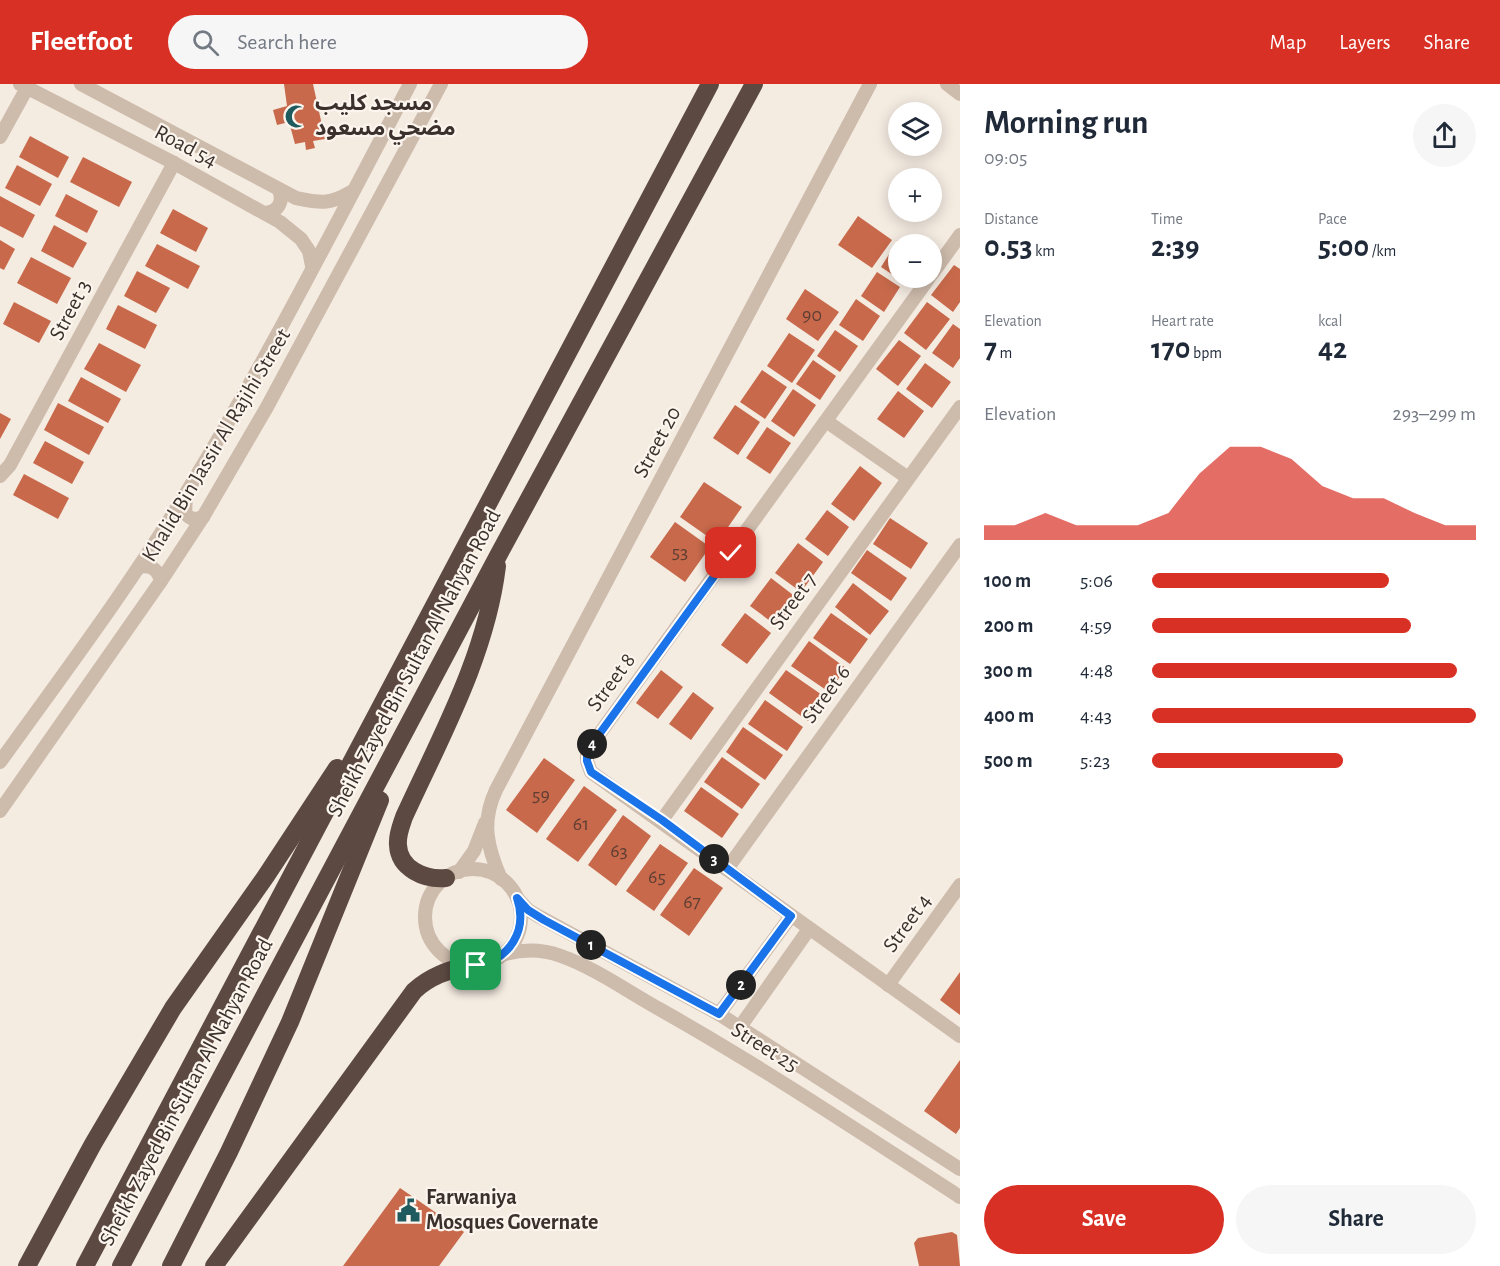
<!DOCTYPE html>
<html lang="en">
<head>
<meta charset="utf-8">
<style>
  :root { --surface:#fff; --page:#f6f6f7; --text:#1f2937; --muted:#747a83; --accent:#d93025 }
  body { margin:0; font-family:"Alegreya Sans","Noto Sans Arabic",sans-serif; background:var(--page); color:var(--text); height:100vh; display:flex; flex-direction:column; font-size:22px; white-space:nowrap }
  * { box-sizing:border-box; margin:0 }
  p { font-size:20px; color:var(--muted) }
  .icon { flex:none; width:33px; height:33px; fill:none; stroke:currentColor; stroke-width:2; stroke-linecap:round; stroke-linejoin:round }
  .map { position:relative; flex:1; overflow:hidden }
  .panel { display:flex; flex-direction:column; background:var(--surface); width:540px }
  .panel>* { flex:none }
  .fabs { position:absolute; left:888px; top:18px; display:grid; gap:12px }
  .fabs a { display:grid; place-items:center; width:54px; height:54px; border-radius:50%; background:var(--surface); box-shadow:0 3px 15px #0003; font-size:30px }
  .pin { position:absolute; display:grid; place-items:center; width:51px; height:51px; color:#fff; margin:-26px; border-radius:12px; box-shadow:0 3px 9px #0006 }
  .km { position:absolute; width:30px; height:30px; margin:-15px; border-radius:50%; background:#222; color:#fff; font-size:16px; line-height:30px; text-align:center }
  .round { display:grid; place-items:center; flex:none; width:63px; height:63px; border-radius:32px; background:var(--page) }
  .headline { display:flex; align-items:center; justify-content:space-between; height:102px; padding:0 24px }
  h1 { font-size:33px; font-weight:700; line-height:45px }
  .stats { display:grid; grid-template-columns:repeat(3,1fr); gap:9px; height:102px; padding:6px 24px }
  .stats div { display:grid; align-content:center }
  .stats b { font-size:30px; font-weight:700 }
  .stats small { font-size:16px; font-weight:400 }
  .stats p { font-size:16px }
  .chart { height:168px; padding:12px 24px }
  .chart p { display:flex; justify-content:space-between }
  .chart svg { width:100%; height:108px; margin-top:6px; fill:var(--accent); opacity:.7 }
  .action { display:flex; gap:12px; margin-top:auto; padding:12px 24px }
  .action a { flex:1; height:69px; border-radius:36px; background:var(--accent); color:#fff; font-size:24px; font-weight:700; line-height:69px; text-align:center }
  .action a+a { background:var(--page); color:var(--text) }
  ul { padding:0 24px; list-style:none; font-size:20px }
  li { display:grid; grid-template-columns:96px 72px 1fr; align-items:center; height:45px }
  li i { height:15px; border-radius:8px; background:var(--accent) }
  header { display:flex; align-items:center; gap:36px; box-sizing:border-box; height:84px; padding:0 30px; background:var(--accent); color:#fff }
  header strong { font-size:28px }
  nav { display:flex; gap:33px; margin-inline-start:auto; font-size:21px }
  .search { width:420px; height:54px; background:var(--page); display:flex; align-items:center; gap:15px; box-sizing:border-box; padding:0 21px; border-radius:33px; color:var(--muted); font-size:22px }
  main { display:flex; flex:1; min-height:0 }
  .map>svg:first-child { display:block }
  .building { fill:#c8694b }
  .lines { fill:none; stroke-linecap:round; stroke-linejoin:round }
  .minor { stroke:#cdbbac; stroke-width:14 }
  .highway { stroke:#5c4a42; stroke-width:18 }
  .route-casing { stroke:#fff; stroke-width:12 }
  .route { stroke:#1a73e8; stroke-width:8 }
  .labels { text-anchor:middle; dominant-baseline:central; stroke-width:4.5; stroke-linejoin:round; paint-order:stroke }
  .number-label { font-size:20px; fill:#5e3e33 }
  .poi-label { font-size:22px; font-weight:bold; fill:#3b302b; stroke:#fbf5ee; text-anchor:start }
  .street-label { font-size:22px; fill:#3b302b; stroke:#fbf5ee }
</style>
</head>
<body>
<header>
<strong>Fleetfoot</strong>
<div class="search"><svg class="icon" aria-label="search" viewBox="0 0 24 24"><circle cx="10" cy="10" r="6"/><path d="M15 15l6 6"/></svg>Search here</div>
<nav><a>Map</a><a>Layers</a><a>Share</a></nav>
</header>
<main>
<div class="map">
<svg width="960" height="1182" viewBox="0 0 960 1182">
  <rect width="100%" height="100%" fill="#f4ebe1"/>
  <g class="building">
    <polygon points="284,0 313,0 325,55 313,57 315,64 306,66 305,58 295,60 289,38 277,41 273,26 287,22"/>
    <polygon points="30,52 69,73 58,94 19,73"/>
    <polygon points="83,73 132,98 119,123 70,98"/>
    <polygon points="17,81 52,100 40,122 5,104"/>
    <polygon points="66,110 98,127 87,149 55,132"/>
    <polygon points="0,112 35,131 23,154 0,142"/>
    <polygon points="173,125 208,144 196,168 160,149"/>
    <polygon points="858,132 892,156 872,184 838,161"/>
    <polygon points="54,141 87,159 73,184 41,167"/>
    <polygon points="0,156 15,165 4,186 0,184"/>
    <polygon points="898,156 904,160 898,160 898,194 908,194 905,199 881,183"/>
    <polygon points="157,160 200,182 188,205 145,182"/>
    <polygon points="31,173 71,194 57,220 17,199"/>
    <polygon points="954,181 960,185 960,218 953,228 931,211"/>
    <polygon points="137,187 170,204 156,229 124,212"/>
    <polygon points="877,188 900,203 884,228 861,212"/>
    <polygon points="805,205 839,228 818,257 786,235"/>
    <polygon points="856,215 880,232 863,257 839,241"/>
    <polygon points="14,218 51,237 39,259 3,240"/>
    <polygon points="927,218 950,235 926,266 904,249"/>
    <polygon points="118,221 157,241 145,265 106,245"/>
    <polygon points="953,240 960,245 960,274 953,284 932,269"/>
    <polygon points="835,246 858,262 840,288 817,272"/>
    <polygon points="789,249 815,266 792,299 767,282"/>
    <polygon points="899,256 921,272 898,302 876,285"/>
    <polygon points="99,259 141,281 126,308 84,285"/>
    <polygon points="813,276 836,292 820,316 796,300"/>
    <polygon points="925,279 951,298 932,324 906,305"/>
    <polygon points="762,286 787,303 765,335 740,318"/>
    <polygon points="81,293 121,315 108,339 68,317"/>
    <polygon points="793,305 816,321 794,353 771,337"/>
    <polygon points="898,307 924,327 904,354 877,335"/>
    <polygon points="58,319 104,343 89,371 44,346"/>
    <polygon points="735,321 760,338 738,371 713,354"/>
    <polygon points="0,329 11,335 0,355"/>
    <polygon points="767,343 791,359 770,390 746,374"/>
    <polygon points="45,357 84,378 72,400 33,379"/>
    <polygon points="860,382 882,399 854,437 831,420"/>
    <polygon points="24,390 69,414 58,435 13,411"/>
    <polygon points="704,398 742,423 717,459 680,433"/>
    <polygon points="827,426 849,443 828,472 805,455"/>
    <polygon points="890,434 928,459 911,485 873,460"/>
    <polygon points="675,438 710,463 685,498 650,473"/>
    <polygon points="798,459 823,478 801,508 775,489"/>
    <polygon points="867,466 907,494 891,517 851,489"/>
    <polygon points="771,494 797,514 777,542 750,522"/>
    <polygon points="853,499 889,527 870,551 835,523"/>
    <polygon points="745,529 771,549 747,580 721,561"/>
    <polygon points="831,529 868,555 850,580 813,554"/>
    <polygon points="809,557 846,584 829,608 791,582"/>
    <polygon points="661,586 683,603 658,635 636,619"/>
    <polygon points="786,586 825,613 808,637 769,609"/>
    <polygon points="693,608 714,624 691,656 669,640"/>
    <polygon points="765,616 803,643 787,667 748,640"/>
    <polygon points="743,643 783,671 765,696 726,668"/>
    <polygon points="722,673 760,700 742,725 704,698"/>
    <polygon points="544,674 575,696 537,749 506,726"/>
    <polygon points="584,702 617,726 578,778 546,755"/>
    <polygon points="701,703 739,730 722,754 684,727"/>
    <polygon points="623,731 651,752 616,802 588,781"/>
    <polygon points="660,760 688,779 654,827 626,807"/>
    <polygon points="694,784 723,804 689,852 660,831"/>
    <polygon points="960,888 960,931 940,916"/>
    <polygon points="960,976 960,1044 956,1050 924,1027"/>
    <polygon points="400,1104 464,1148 439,1182 343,1182"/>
    <polygon points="952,1148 957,1151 960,1182 919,1182 914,1159 918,1154"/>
  </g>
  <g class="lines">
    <g class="minor">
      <polyline points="20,0 174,79 280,138 301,155 309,167 312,182"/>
      <path d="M81,0L296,114C320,119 329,121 351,108"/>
      <polyline points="947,0 960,10"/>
      <polyline points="0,53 27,4"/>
      <path d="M265,129C278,128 284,118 279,106"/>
      <polyline points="932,190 960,151"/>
      <polyline points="929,194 587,667 587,677 591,688 960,952"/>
      <polyline points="826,337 908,394"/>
      <polyline points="0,392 10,381 174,79"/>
      <path d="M186,412L185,429C191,436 195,436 203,433"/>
      <path d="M139,483C150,480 158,485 161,497"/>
      <path d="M0,678C64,589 131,500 188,406C268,274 338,136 410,0"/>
      <polyline points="0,727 161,497 203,433 267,323 441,0"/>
      <polyline points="662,736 960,323"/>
      <polyline points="727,785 960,461"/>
      <circle cx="473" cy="833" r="48"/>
      <polyline points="459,788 474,767 485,739"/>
      <path d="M501,795C487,763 481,738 496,706L870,0"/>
      <polyline points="517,814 528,826 538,832 719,930 960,1085"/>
      <path d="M502,871C521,865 542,865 561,872C595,884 630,909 661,926C764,984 861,1049 960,1113"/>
      <polyline points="888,901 960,801"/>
      <polyline points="719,930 791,832"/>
      <polyline points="740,943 809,845"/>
    </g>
    <g class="highway">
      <path d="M446,794C425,796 399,785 398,761C397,751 401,742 404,733C441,652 486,572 497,482"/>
      <polyline points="27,1182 93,1060 173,924 266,792 337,684"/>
      <polyline points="85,1182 710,0"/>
      <polyline points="121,1182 499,470 754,0"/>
      <polyline points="171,1182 229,1068 290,938 380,716"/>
      <path d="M214,1182L414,907C430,892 447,887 468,881"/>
    </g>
  </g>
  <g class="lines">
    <defs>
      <path id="route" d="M476,881C510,876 528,846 517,814L528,826L544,836L719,930L791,832L662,736L591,688L587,677V667L731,469"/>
    </defs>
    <use href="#route" class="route-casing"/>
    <use href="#route" class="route"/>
  </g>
  <defs>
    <symbol id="mosque-bare" viewBox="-9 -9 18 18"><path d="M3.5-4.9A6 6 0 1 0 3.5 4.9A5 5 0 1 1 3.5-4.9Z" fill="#1f5a5e" stroke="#fbf5ee" stroke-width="2.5" paint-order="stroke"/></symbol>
    <symbol id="civic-bare" viewBox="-9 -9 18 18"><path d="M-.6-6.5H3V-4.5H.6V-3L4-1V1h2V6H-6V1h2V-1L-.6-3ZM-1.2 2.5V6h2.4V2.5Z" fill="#1f5a5e" stroke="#fbf5ee" stroke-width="2.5" paint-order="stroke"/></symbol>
  </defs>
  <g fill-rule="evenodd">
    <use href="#mosque-bare" x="280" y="16" width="33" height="33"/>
    <use href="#civic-bare" x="392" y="1110" width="33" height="33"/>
  </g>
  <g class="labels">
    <g class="number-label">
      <text x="812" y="231">90</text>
      <text x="680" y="468">53</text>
      <text x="541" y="711">59</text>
      <text x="581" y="740">61</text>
      <text x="619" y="767">63</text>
      <text x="657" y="793">65</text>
      <text x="692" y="818">67</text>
    </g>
    <g class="poi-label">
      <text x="315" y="19">مسجد كليب<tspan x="315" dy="25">مضحي مسعود</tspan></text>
      <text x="426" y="1113">Farwaniya<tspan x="426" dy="25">Mosques Governate</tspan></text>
    </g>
    <g class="street-label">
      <text transform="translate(186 62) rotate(28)">Road 54</text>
      <text transform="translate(70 226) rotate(-62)">Street 3</text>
      <text transform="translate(657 358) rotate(-62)">Street 20</text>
      <text transform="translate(216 361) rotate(-59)">Khalid Bin Jassir Al Rajihi Street</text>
      <text transform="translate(793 517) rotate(-54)">Street 7</text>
      <text transform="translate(414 579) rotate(-62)">Sheikh Zayed Bin Sultan Al Nahyan Road</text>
      <text transform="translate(611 598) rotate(-54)">Street 8</text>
      <text transform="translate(826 610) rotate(-54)">Street 6</text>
      <text transform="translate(907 839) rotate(-54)">Street 4</text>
      <text transform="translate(765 963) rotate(32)">Street 25</text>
      <text transform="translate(186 1008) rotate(-62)">Sheikh Zayed Bin Sultan Al Nahyan Road</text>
    </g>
  </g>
</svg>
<div class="fabs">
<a><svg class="icon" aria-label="layers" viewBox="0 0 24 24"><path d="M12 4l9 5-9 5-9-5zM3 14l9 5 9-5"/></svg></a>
<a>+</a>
<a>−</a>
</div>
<div class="pin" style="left:476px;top:881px;background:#1e9e55"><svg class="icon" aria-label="arrive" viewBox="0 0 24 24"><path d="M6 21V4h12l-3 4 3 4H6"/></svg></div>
<div class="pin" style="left:731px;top:469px;background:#d93025"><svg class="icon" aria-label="check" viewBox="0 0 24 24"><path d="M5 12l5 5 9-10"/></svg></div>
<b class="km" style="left:591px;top:861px">1</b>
<b class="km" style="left:741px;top:901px">2</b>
<b class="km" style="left:714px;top:775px">3</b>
<b class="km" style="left:592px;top:660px">4</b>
</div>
<section class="panel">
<div class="headline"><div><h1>Morning run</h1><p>09:05</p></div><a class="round"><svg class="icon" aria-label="share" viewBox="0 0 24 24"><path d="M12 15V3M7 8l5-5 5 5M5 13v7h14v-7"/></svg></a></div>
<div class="stats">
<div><p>Distance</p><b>0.53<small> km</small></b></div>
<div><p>Time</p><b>2:39</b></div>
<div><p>Pace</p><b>5:00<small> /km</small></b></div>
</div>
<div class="stats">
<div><p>Elevation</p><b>7<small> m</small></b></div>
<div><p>Heart rate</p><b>170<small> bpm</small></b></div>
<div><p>kcal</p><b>42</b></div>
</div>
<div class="chart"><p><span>Elevation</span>293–299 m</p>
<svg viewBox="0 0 160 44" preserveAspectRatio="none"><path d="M0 44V38L10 38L20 33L30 38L40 38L50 38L60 33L70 17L80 6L90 6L100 11L110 22L120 27L130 27L140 33L150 38L160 38V44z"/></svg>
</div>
<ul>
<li><b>100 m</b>5:06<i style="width:73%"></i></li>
<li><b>200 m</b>4:59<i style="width:80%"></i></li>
<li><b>300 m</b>4:48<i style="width:94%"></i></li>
<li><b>400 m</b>4:43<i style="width:100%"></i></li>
<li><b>500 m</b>5:23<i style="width:59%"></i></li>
</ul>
<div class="action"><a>Save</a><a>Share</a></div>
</section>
</main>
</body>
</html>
